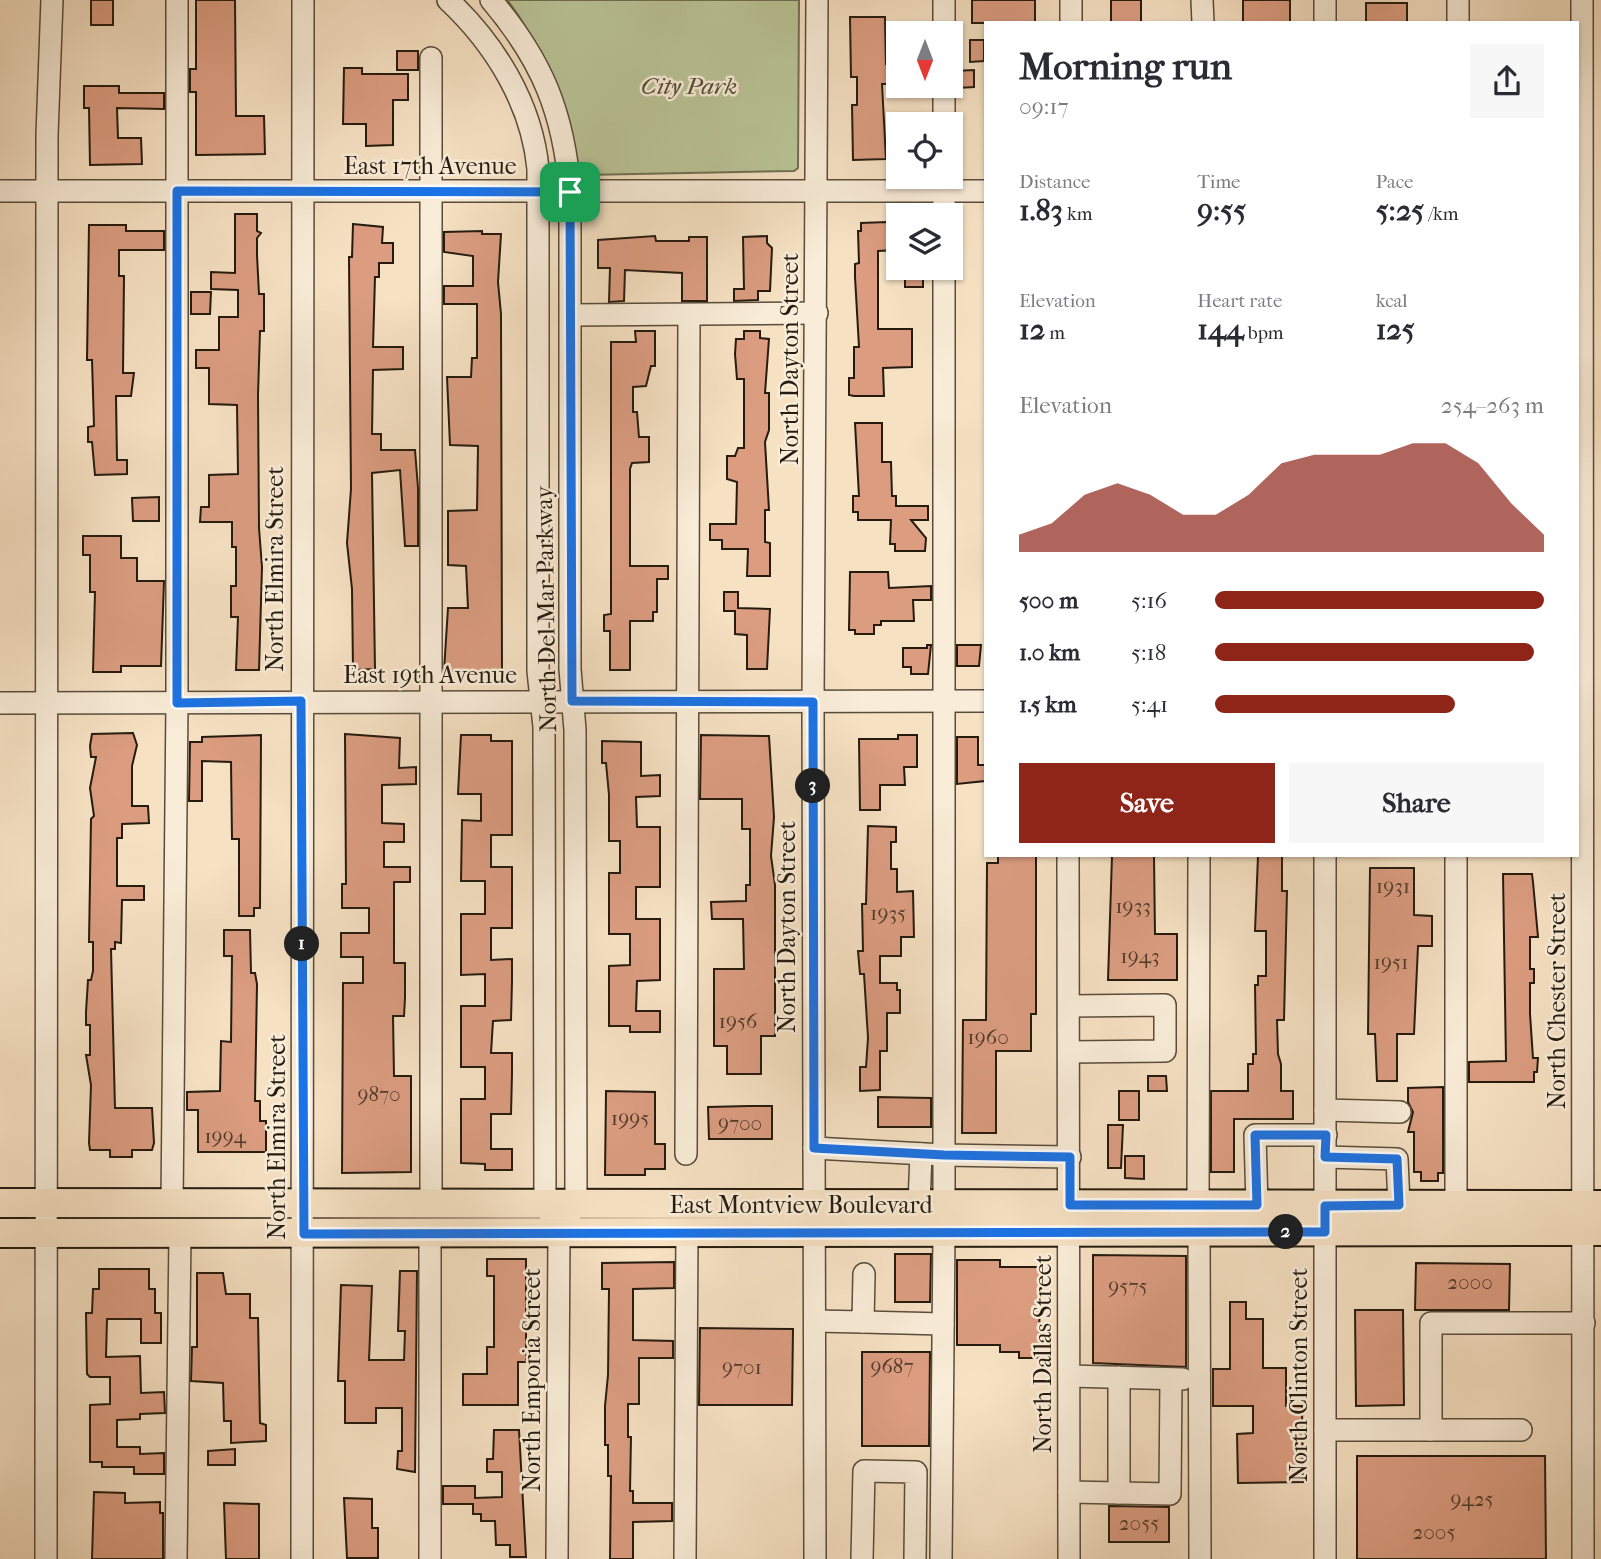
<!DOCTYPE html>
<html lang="en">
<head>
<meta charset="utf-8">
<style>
  :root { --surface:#fff; --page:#f7f7f7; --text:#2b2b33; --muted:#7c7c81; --accent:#8f2418 }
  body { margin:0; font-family:"IM FELL French Canon",serif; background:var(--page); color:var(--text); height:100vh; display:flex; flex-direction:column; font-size:26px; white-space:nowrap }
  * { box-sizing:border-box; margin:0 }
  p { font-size:23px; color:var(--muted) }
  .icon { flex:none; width:38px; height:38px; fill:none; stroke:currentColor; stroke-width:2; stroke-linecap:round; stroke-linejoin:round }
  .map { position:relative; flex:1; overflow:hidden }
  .details { position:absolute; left:984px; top:21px; width:595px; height:836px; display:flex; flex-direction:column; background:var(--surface); border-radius:0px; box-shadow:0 2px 5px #0004 }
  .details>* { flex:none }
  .needle { width:46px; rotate:180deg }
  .controls { position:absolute; left:886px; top:21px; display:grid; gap:14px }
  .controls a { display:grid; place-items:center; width:77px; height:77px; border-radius:0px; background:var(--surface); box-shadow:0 2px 5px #0004; font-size:35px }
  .pin { position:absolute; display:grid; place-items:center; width:60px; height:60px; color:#fff; margin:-30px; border-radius:14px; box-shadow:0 4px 10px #0006 }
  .km { position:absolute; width:35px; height:35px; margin:-18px; border-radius:50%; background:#222; color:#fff; font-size:19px; line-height:35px; text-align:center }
  .round { display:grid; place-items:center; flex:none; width:74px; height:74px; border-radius:0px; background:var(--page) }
  .summary { display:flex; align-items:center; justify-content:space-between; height:119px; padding:0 35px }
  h1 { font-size:38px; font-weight:700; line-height:52px }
  .figures { display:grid; grid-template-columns:repeat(3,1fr); gap:10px; height:119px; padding:7px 35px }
  .figures div { display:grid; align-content:center }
  .figures b { font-size:30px; font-weight:700 }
  .figures small { font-size:19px; font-weight:400 }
  .figures p { font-size:19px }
  .chart { height:196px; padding:14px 35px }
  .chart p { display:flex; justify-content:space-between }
  .chart svg { width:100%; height:126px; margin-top:7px; fill:var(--accent); opacity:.7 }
  .cta { display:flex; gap:14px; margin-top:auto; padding:14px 35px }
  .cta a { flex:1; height:80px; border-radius:0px; background:var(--accent); color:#fff; font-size:28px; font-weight:700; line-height:80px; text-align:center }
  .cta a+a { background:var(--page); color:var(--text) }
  ul { padding:0 35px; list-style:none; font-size:23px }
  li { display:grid; grid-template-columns:112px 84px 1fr; align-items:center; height:52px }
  li i { height:18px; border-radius:9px; background:var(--accent) }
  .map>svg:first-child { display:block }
  .green { fill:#b9c396; stroke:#6f6f52; stroke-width:2 }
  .building { fill:#db9c80; stroke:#251b0e; stroke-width:2 }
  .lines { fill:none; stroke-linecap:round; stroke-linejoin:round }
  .minor-casing { stroke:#594c3b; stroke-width:24 }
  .major-casing { stroke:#251b0e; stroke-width:32 }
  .minor { stroke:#f9ecd8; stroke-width:21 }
  .major { stroke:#f6e1c3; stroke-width:28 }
  .route-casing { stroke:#fff; stroke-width:14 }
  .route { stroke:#1a73e8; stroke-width:9 }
  .labels { text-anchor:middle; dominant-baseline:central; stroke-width:5; stroke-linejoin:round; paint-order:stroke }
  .number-label { font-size:21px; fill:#523b2a }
  .park-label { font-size:24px; font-style:italic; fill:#514d37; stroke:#f9ecd8 }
  .street-label { font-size:24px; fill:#251b0e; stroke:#f9ecd8 }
</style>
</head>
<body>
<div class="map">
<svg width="1601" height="1559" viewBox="0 0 1601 1559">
  <rect width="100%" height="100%" fill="#f6e1c3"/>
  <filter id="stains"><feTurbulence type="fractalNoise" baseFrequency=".00286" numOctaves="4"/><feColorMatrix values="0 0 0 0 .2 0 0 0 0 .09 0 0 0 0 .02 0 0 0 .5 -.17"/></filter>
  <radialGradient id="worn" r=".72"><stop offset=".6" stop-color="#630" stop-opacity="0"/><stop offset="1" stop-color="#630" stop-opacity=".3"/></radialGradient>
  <path class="green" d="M507,0H799L798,168L794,171L584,175L576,170C559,112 546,48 507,0Z"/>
  <g class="building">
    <rect x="91" y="0" width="22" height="25"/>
    <polygon points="196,0 235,0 236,116 264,116 265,154 196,155 196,92 190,92 190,69 196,69"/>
    <rect x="972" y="0" width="63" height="23"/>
    <rect x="1111" y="0" width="30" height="23"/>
    <rect x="1243" y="0" width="47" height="23"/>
    <rect x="1366" y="3" width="41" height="20"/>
    <polygon points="850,17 885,17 886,64 891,64 891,84 882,84 886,159 853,160 852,105 857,105 857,77 851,77"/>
    <polygon points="970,40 984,40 984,61 970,62"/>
    <rect x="397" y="51" width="21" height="19"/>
    <polygon points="344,68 362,68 362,74 408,74 408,100 393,100 393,145 366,146 366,124 343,124"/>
    <polygon points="974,70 974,87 957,88 953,71"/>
    <polygon points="84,86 119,86 119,93 164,93 164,109 117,108 118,138 141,138 142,164 90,165 89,108 84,108"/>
    <polygon points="235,214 257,214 257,231 261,233 257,238 257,255 259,294 264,294 264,331 260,331 258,395 259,528 262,567 259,670 236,670 238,617 231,617 231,586 236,586 236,547 232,547 232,522 200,522 201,507 209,507 209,475 238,474 237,405 209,404 209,368 196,368 196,350 219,350 219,317 238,317 238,290 211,289 211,272 235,273"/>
    <polygon points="887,222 887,234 898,233 898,250 878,251 878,329 912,329 912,367 883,368 884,396 854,396 849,395 849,378 854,378 854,347 859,347 855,277 855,264 859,263 858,231 861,231 861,223"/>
    <polygon points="353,224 383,227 382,243 393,243 393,263 379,263 379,277 375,277 373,347 403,347 403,369 373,370 372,434 381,434 381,450 415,450 418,488 418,546 405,546 400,470 372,473 375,669 353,670 352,589 347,543 351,489 349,257 352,257"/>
    <polygon points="89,225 126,225 126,231 164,231 164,250 119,250 119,276 124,276 123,373 134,373 131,396 116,396 117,460 127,460 127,474 95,475 92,442 88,442 88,427 94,426 92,360 87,360"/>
    <polygon points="482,231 482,234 501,234 498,282 501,314 502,671 444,671 448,608 468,608 466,566 448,565 448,511 477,510 478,446 450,445 447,377 471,377 472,358 477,358 477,304 444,304 444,286 473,286 473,256 444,252 444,232"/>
    <polygon points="655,236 656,241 689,241 689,237 707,237 707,301 682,301 682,273 625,270 624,301 609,302 610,268 598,268 598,240"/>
    <polygon points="767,236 767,243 772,248 770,291 758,291 758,300 734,301 734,289 744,289 743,237"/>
    <rect x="905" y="270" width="18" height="17"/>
    <polygon points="191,292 211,292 210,314 191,314"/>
    <polygon points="635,331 655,331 655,366 651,366 646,386 633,387 633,412 637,412 639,437 649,437 649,462 632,463 630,469 630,566 668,566 668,579 657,579 657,612 653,612 653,621 630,621 630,670 610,670 610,631 604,631 604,615 611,614 611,342 636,342"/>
    <polygon points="744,331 760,331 760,338 769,339 765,393 769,393 769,430 765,442 769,510 765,510 765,542 770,543 770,576 747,576 748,549 722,549 722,540 710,540 710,524 736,524 737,482 727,479 727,456 735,456 738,448 744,448 744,379 737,379 735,354 736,339 744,339"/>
    <polygon points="855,423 882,423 882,462 891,462 892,496 896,496 896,506 928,506 928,520 911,520 926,538 925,551 895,551 895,544 890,544 891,520 858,520 858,512 853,512 853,496 859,496"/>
    <polygon points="159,497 159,521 133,521 132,498"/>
    <polygon points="83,536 121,536 121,558 137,558 137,581 164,581 161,666 121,666 121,672 93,672 95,592 90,592 90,555 83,555"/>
    <polygon points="850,572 888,572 889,588 931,586 931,600 913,600 914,621 881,621 881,625 874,625 874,634 855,634 855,630 849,630"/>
    <polygon points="724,592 738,592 738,608 770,609 767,669 747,669 747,635 735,634 735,611 724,611"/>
    <polygon points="927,645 931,645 928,674 911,674 911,667 903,667 903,648 927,648"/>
    <polygon points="957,645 981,645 979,666 957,666"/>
    <polygon points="133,733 137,745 132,766 132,806 148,806 149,823 122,824 122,838 117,838 117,886 144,886 144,900 122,900 121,943 115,942 115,949 111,949 115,1108 152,1108 154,1143 152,1150 132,1150 132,1157 110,1157 110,1150 90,1150 89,1143 91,1085 86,1055 90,1055 90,1025 86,1025 86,1012 88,980 91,980 93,971 93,942 89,942 91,819 94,816 90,788 96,757 91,757 90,746 92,734"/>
    <polygon points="345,734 400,738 399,768 416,767 416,784 382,785 382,823 404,824 404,842 384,842 384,867 410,867 410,882 394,882 394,963 405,963 405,998 404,1016 393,1016 394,1076 411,1076 411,1172 342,1173 343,983 363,983 363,957 341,957 341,933 369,933 369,908 342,908 342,884 346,884"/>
    <polygon points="261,735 260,908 254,908 254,916 239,916 239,839 232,839 231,762 202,761 202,801 189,801 190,742 202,742 202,737"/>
    <polygon points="461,735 491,735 491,741 512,741 512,835 491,835 491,867 512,867 512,928 491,928 491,960 512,959 512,981 511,1020 493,1021 491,1053 512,1053 512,1074 511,1114 491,1114 491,1149 512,1149 512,1170 485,1170 485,1164 461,1163 461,1099 485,1099 485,1067 461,1067 461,1006 485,1006 485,974 461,975 461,914 485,914 485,881 461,881 462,820 481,821 481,794 458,794"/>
    <polygon points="701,735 769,736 774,817 771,856 775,885 775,1036 761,1036 761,1074 727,1074 727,1046 714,1046 714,969 744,969 743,919 712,919 711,902 746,901 746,885 750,885 750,829 742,829 742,799 700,799"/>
    <polygon points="898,735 917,735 917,767 904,767 905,785 880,785 880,810 860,810 859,739 898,739"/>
    <polygon points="957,737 978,737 978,765 985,765 985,781 957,784"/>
    <polygon points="602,741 641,742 641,776 660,775 660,796 636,797 637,827 660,827 660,887 636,887 636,919 660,919 660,980 637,981 636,1011 660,1011 660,1032 630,1032 630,1026 609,1026 609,966 630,965 630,934 609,934 609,873 620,873 620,841 609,841 609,795 606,763 602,763"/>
    <polygon points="868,826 896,827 896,842 891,842 891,869 897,869 897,892 913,891 914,937 901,937 901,956 880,956 880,983 897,983 897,990 900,990 900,1013 887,1013 887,1051 880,1051 880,1090 860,1091 860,1067 866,1067 868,1038 864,974 860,974 858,951 863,951 862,904 866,904"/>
    <polygon points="998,856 1036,856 1036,1014 1031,1014 1031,1051 996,1051 996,1133 962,1133 963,1020 986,1020 987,863 998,863"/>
    <polygon points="1112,856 1154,856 1155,934 1177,934 1177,980 1108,980"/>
    <polygon points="1258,856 1282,856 1282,891 1287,891 1284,1020 1277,1020 1278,1054 1281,1064 1281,1091 1293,1091 1293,1119 1234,1119 1234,1172 1211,1172 1211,1091 1248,1091 1248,1064 1253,1064 1253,1054 1256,1054 1255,985 1258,985 1258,976 1266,976 1266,931 1255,931"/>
    <polygon points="1370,868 1414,868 1414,915 1432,916 1432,946 1418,946 1414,1034 1397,1034 1397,1081 1377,1081 1375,1034 1368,1034"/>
    <polygon points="1503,874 1532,874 1533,882 1538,937 1530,937 1530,969 1534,969 1534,983 1530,983 1530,1014 1533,1058 1538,1058 1537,1072 1534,1072 1534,1082 1469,1082 1469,1062 1506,1061"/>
    <polygon points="224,930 250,930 251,973 255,973 257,984 255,1101 260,1101 260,1121 266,1121 266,1152 198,1152 198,1110 187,1110 187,1092 220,1091 221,1041 231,1042 232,956 224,956"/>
    <polygon points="1148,1076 1166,1076 1167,1091 1148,1091"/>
    <polygon points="1443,1087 1443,1173 1438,1173 1438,1181 1421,1181 1421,1172 1414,1172 1414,1132 1408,1132 1413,1112 1408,1102 1408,1088"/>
    <polygon points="606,1091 655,1092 655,1144 665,1144 665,1169 645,1169 645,1175 605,1175"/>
    <rect x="1119" y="1091" width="20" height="29"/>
    <polygon points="878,1097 931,1098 931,1127 878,1127"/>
    <polygon points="749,1106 772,1106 772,1139 709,1139 708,1107"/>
    <polygon points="1108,1125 1123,1125 1121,1168 1108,1168"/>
    <polygon points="1125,1156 1144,1156 1144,1179 1125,1178"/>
    <polygon points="895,1254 931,1254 930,1302 895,1302"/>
    <polygon points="1093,1255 1186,1256 1186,1367 1093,1363"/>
    <polygon points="487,1259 526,1259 526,1362 518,1362 518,1405 463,1405 463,1374 487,1374 487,1347 494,1347 494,1276 487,1276"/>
    <polygon points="957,1260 1000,1260 1000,1267 1040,1267 1039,1358 1019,1358 1019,1352 1000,1352 1000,1345 957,1345"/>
    <polygon points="674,1262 674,1288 633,1289 633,1340 673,1341 673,1358 639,1358 639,1404 628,1404 628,1437 631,1437 630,1491 633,1491 633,1503 672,1503 672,1521 633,1522 633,1559 610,1559 611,1476 608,1476 608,1445 605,1445 605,1406 608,1375 609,1289 602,1289 602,1263"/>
    <polygon points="1416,1263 1510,1264 1509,1310 1415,1310"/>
    <polygon points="99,1269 149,1269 149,1289 155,1289 155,1313 161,1313 161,1343 141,1343 141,1319 107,1319 106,1357 140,1356 141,1393 164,1392 165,1413 140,1414 140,1419 117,1420 117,1447 140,1447 140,1454 164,1453 164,1474 134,1474 134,1467 102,1467 102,1462 90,1462 90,1405 110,1404 110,1377 90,1377 87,1374 86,1313 92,1313 93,1289 99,1289"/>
    <polygon points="400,1271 417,1271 415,1472 397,1469 398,1451 402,1451 402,1408 376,1408 376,1423 345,1423 345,1381 338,1381 341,1285 372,1286 369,1360 404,1360 405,1331 398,1331"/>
    <polygon points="197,1273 223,1273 226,1294 250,1294 250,1318 258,1318 260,1423 266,1425 266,1441 231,1443 231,1421 224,1421 223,1383 191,1381 192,1347 197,1347"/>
    <polygon points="1230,1302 1246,1302 1246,1319 1263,1319 1263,1368 1286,1368 1286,1406 1302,1406 1303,1482 1238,1483 1237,1434 1253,1433 1253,1406 1213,1406 1213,1369 1230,1369"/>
    <polygon points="1355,1310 1403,1310 1404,1405 1356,1406"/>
    <polygon points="700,1328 793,1329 792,1405 699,1405"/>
    <polygon points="862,1352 930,1352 929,1446 862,1446"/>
    <polygon points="494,1430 519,1430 526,1557 510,1557 510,1545 496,1545 495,1521 481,1521 481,1514 473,1514 473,1504 443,1504 443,1486 475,1486 475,1498 502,1497 502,1472 487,1472 487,1459 493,1459"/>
    <polygon points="235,1449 235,1465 208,1465 208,1451"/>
    <polygon points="1357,1456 1545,1456 1546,1559 1357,1559"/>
    <polygon points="94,1492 125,1493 125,1503 160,1502 160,1513 163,1513 163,1559 92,1559"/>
    <polygon points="344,1498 372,1499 372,1528 378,1528 378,1558 347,1558"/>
    <polygon points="224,1503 259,1504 259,1559 226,1559"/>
    <polygon points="1109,1506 1169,1507 1169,1542 1109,1542"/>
  </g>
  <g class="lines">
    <defs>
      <g id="minor">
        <path d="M448,0C495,44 532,104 538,169V671L544,727L545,1204L559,1232L557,1559"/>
        <path d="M491,0C542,60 564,113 570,192V669L575,730L576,1204L569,1216"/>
        <polyline points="944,0 944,33"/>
        <polyline points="1071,0 1071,23"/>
        <polyline points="1202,0 1203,23"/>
        <polyline points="1458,0 1458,23"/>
        <polyline points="1582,0 1583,1559"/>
        <polyline points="1325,23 1325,0"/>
        <polyline points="431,58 431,1204"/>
        <polyline points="944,86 944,124"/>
        <polyline points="944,179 944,215"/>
        <polyline points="0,191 985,191"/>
        <polyline points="571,315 817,313"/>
        <polyline points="0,703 985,701"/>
        <polyline points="1068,856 1069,1559"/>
        <polyline points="1456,856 1456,1206"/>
        <polyline points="1069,1006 1165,1005 1165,1051 1069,1052"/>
        <polyline points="1325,1110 1400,1112"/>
        <polyline points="814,1148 944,1155 1070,1157"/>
        <polyline points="686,1154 689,316"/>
        <polyline points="1325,1157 1397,1159 1399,1205"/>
        <polyline points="172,1203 177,703 177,0"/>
        <polyline points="919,1204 921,1154"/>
        <polyline points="944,1204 944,268"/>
        <polyline points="1257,1205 1255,1135 1326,1135"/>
        <polyline points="1198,1206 1199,856"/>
        <polyline points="1199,1232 1200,1559"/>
        <polyline points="815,1321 863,1322 864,1274"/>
        <polyline points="863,1322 943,1324"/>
        <polyline points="1069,1376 1183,1379"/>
        <polyline points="1119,1377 1119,1493"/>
        <polyline points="1325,1430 1431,1430 1431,1323 1584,1323"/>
        <polyline points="1431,1430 1521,1430"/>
        <polyline points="1069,1492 1170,1494 1171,1379"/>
        <polyline points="46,1559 47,135 52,0"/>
        <polyline points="176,1559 180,1234"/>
        <polyline points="302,1559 303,0"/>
        <polyline points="430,1559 430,1233"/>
        <polyline points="685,1559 687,1232"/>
        <polyline points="815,1559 813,702 817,0"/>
        <polyline points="862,1559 864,1471 916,1472 915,1559"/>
        <polyline points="941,1559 944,1232"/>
        <polyline points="1325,1559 1325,856"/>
      </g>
      <g id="major">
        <polyline points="0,1203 1601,1205"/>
        <polyline points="0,1233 1601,1231"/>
      </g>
    </defs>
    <use href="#minor" class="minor-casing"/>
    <use href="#major" class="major-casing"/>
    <use href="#minor" class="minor"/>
    <use href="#major" class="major"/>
  </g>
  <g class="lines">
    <defs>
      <polygon id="route" points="177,191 570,192 572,701 813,702 814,1148 944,1155 1070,1157 1070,1205 1257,1205 1255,1135 1326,1135 1325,1157 1397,1159 1399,1205 1325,1206 1325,1232 304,1234 301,701 177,703"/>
    </defs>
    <use href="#route" class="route-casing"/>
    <use href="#route" class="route"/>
  </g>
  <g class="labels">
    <g class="number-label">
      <text x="1393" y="886">1931</text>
      <text x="1133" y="906">1933</text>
      <text x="888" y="913">1935</text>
      <text x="1140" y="956">1943</text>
      <text x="1391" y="962">1951</text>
      <text x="738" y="1021">1956</text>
      <text x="988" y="1037">1960</text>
      <text x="379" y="1094">9870</text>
      <text x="630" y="1118">1995</text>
      <text x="740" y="1123">9700</text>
      <text x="225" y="1136">1994</text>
      <text x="1470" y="1282">2000</text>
      <text x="1128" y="1286">9575</text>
      <text x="892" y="1366">9687</text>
      <text x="742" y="1367">9701</text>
      <text x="1472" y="1499">9425</text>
      <text x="1139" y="1523">2055</text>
      <text x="1434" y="1532">2005</text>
    </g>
    <g class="park-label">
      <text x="689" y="86">City Park</text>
    </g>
    <g class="street-label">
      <text x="430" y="166">East 17th Avenue</text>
      <text transform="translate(790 359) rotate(-90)">North Dayton Street</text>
      <text transform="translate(275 569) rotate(-90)">North Elmira Street</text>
      <text transform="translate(546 609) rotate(-91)">North Del Mar Parkway</text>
      <text x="430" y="675">East 19th Avenue</text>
      <text transform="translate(787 927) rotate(-90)">North Dayton Street</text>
      <text transform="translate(1557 1001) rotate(-90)">North Chester Street</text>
      <text transform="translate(277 1137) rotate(-90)">North Elmira Street</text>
      <text x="801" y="1205">East Montview Boulevard</text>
      <text transform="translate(1043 1354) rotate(-90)">North Dallas Street</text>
      <text transform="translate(1299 1375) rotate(-90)">North Clinton Street</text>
      <text transform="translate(532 1380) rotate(-90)">North Emporia Street</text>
    </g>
  </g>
  <rect width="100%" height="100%" filter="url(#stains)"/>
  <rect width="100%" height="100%" fill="url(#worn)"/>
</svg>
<div class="controls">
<a><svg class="needle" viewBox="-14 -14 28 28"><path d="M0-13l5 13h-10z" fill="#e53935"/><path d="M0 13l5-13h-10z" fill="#7c7c81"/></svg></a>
<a><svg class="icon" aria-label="locate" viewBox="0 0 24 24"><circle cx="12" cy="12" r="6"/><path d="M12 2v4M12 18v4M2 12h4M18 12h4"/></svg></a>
<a><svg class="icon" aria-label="layers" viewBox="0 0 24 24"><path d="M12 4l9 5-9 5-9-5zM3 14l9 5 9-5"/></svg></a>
</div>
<div class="pin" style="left:570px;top:192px;background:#1e9e55"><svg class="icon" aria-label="arrive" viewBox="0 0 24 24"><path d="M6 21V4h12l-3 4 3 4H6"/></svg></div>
<b class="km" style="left:302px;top:944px">1</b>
<b class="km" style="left:1286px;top:1232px">2</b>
<b class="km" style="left:813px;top:786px">3</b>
<section class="details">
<div class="summary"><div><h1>Morning run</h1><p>09:17</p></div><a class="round"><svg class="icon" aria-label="share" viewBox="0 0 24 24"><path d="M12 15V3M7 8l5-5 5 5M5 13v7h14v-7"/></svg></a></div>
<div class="figures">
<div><p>Distance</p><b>1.83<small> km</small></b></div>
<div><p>Time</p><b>9:55</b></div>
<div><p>Pace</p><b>5:25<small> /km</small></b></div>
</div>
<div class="figures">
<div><p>Elevation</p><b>12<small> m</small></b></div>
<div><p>Heart rate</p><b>144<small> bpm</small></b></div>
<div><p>kcal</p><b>125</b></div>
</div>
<div class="chart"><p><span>Elevation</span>254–263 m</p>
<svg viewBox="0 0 160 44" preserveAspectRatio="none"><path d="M0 44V38L10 34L20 24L30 20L40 24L50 31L60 31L70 24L80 13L90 10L100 10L110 10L120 6L130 6L140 13L150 27L160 38V44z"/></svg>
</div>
<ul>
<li><b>500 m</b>5:16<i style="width:100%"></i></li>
<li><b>1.0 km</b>5:18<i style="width:97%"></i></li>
<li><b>1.5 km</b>5:41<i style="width:73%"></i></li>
</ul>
<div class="cta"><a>Save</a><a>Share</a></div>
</section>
</div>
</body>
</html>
